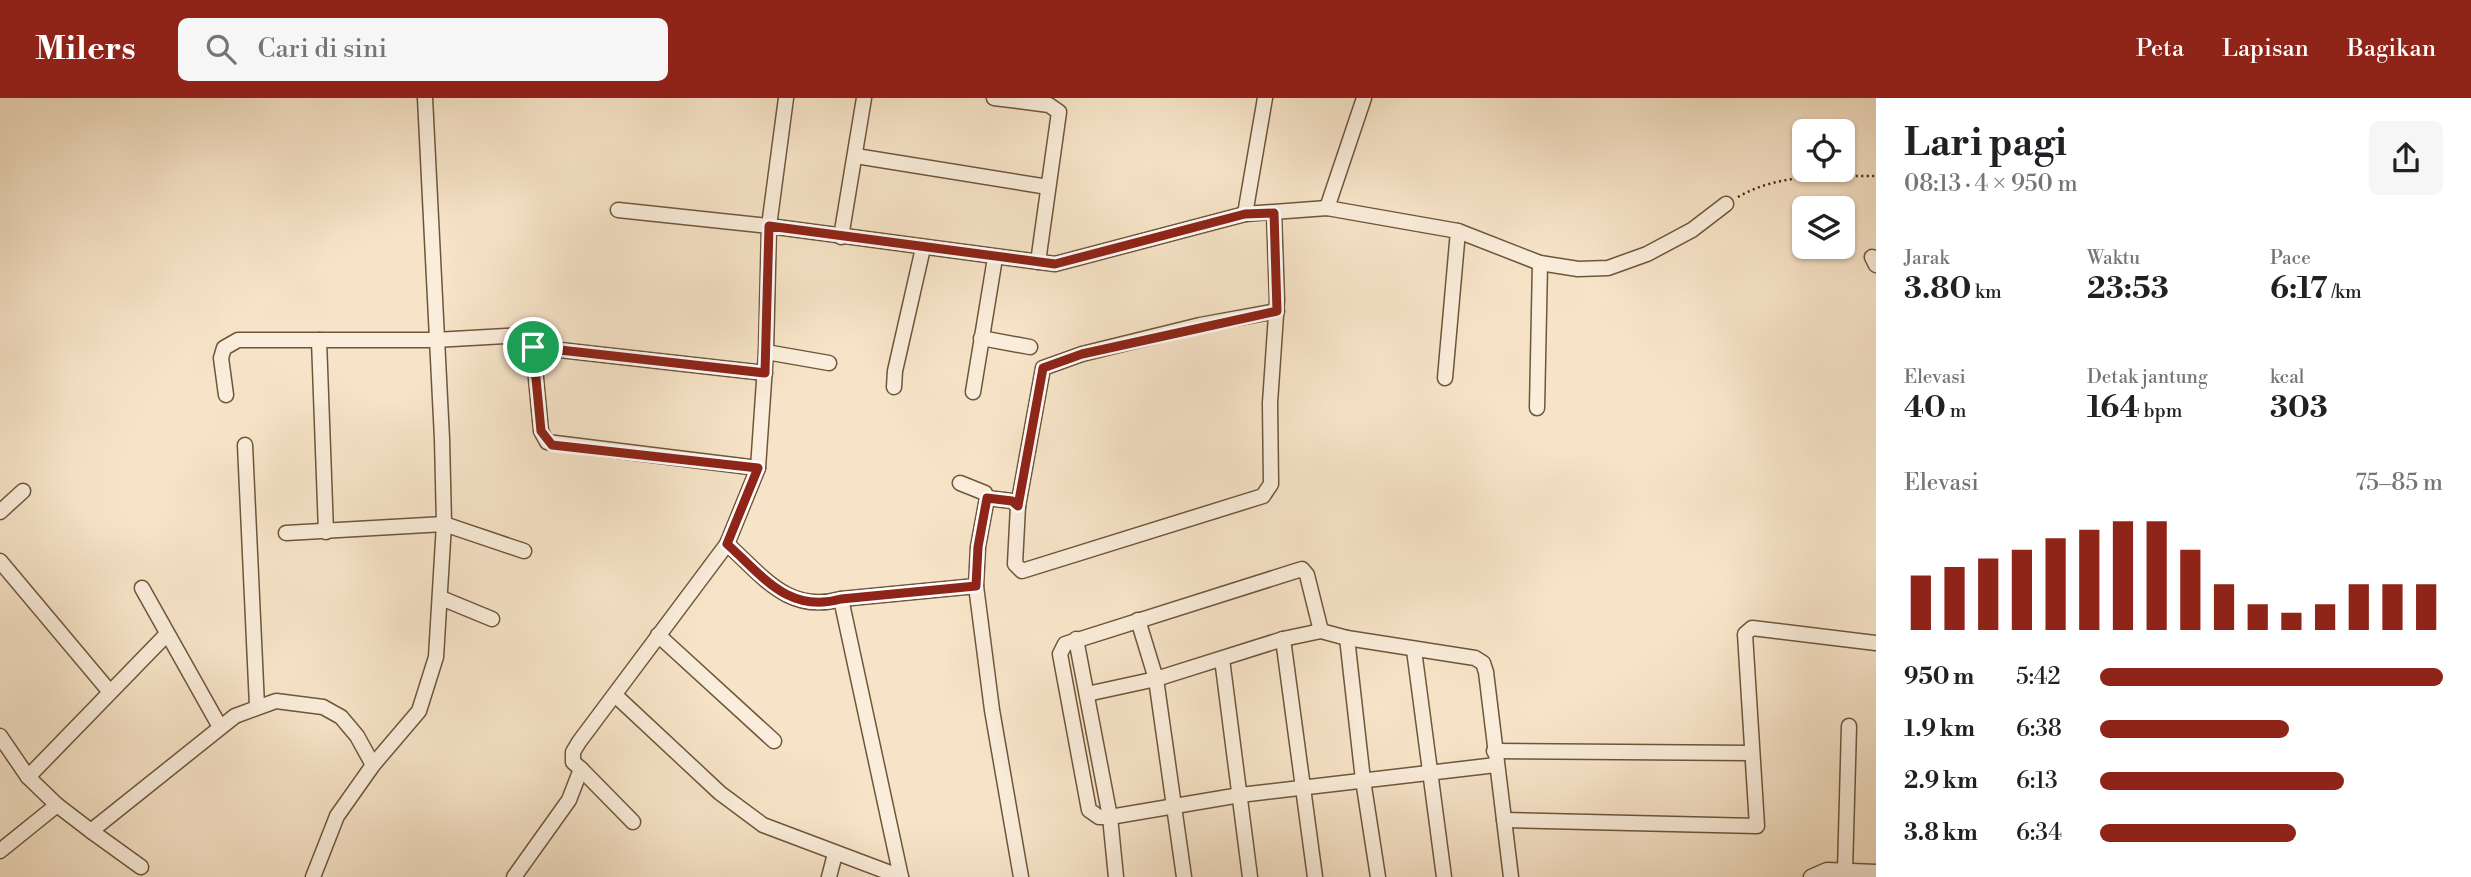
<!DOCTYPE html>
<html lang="id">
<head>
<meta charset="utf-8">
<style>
  :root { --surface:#fff; --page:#f6f6f6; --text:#202124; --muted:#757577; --accent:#8f2418 }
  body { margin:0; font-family:"Libre Bodoni",serif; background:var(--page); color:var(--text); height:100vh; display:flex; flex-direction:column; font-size:26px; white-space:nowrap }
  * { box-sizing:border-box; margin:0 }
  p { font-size:23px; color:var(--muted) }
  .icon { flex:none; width:38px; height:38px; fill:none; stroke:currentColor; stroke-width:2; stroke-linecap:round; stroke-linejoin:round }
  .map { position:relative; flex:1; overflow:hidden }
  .drawer { display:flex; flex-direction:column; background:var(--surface); width:595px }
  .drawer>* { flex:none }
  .tools { position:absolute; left:1792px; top:21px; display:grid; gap:14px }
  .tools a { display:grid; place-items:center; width:63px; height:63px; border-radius:10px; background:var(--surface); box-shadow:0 2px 5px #0004; font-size:35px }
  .pin { position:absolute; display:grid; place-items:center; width:60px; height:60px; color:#fff; margin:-30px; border:4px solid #fff; border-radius:50%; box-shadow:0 2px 7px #0007 }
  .round { display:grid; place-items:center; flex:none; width:74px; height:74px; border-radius:10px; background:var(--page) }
  .summary { display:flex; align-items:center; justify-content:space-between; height:119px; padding:0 28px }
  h1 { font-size:38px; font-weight:700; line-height:52px }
  .figures { display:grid; grid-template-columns:repeat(3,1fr); gap:10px; height:119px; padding:7px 28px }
  .figures div { display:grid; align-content:center }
  .figures b { font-size:30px; font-weight:700 }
  .figures small { font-size:19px; font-weight:400 }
  .figures p { font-size:19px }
  .chart { height:196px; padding:14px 28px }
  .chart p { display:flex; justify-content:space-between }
  .chart svg { width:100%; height:126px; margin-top:7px; stroke:var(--accent); stroke-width:6 }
  ul { padding:0 28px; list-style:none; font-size:23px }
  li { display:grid; grid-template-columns:112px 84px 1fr; align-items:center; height:52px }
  li i { height:18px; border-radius:9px; background:var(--accent) }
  header { display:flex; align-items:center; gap:42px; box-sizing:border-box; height:98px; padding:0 35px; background:var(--accent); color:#fff }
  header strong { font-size:33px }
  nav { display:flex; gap:38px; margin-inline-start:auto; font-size:24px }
  .search { width:490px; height:63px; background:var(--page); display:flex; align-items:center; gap:18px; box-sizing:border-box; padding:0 24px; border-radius:10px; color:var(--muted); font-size:26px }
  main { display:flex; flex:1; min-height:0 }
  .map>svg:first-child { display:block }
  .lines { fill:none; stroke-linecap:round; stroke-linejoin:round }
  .street-casing { stroke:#6f5639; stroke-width:17 }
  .path { stroke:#422709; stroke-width:2.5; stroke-dasharray:2 3.5; stroke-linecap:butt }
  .street { stroke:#faeddb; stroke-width:14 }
  .route-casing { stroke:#fff; stroke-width:14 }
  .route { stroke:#8f2418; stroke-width:9 }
</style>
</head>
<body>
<header>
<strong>Milers</strong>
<div class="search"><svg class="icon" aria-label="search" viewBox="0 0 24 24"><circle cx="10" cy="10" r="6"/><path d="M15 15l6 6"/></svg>Cari di sini</div>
<nav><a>Peta</a><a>Lapisan</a><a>Bagikan</a></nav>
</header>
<main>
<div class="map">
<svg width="1876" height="779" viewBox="0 0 1876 779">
  <rect width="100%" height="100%" fill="#f7e4c8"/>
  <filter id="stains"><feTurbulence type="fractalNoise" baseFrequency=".00286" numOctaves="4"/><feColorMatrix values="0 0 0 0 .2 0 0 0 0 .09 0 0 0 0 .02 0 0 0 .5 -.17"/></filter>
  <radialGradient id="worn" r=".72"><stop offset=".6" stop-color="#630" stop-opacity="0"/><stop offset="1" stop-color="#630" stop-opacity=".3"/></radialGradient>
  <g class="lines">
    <defs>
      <g id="street">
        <polyline points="994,0 1049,7 1059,14 1038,164"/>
        <polyline points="856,58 1048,89"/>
        <polyline points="1327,110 1364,0"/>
        <polyline points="618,112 769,128 1055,166 1245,116 1327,110 1458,133 1540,165 1578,171 1608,170 1647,156 1692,132 1726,106"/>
        <polyline points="1245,116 1265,0"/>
        <polyline points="841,139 864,0"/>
        <polyline points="1872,159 1876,167"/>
        <polyline points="981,240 1030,249"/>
        <polyline points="319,242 326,434"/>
        <polyline points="533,249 765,275"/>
        <polyline points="766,254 829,265"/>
        <polyline points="1445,280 1458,133"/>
        <polyline points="894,289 895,273 923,150"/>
        <polyline points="973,294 995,160"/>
        <polyline points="226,297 221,260 224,250 238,242 435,242 524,237 533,249 541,333 547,344 758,370"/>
        <polyline points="1537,310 1540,165"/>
        <polyline points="245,347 257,608"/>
        <polyline points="960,385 985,395 987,400 978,449 976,488 992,612 1021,779"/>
        <polyline points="987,400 1012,403 1018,408 1015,466 1022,473 1263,398 1271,386 1270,305 1277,202 1274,115"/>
        <polyline points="1018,408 1043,270 1082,256 1200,227 1277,213"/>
        <polyline points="0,414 23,393"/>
        <polyline points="286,435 444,426 524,453"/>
        <path d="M727,446C763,478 788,516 841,501L976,488"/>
        <polyline points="0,463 110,594"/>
        <polyline points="142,490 220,629"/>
        <polyline points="441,500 492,521"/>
        <polyline points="841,501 901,779"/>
        <polyline points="1138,522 1156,581 1184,779"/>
        <polyline points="1321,533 1307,477 1302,471 1065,546 1060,556 1089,712 1099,719 1110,719 1240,697 1496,667"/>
        <polyline points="658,537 774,643"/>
        <polyline points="1347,540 1363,682 1378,779"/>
        <polyline points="1076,541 1110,719 1116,779"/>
        <polyline points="1283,541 1315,779"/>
        <polyline points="1414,552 1444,779"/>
        <polyline points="1222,561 1250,779"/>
        <polyline points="1087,596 1156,581 1283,541 1321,533 1347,540 1475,560 1483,565 1486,574 1511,779"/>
        <polyline points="615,597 720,695 763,727 901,779"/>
        <polyline points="0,638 28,679 57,707"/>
        <polyline points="1494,653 1751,655"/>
        <polyline points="581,671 633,724"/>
        <polyline points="28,679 167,536"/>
        <polyline points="1504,722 1757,728 1745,536 1752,530 1876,545"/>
        <polyline points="91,733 141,769"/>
        <polyline points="0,753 57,707 91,733 235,618 276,603 323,609 341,619 357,638 373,667"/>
        <polyline points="1845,773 1849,628"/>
        <polyline points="313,779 337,718 373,667 419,613 436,559 444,426 442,341 425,0"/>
        <polyline points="514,779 569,702 581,671 573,664 573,654 579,644 727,446 758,370 766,254 769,128 786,0"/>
        <polyline points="829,779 835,756"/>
        <polyline points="1811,779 1827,772 1876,774"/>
      </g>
    </defs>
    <use href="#street" class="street-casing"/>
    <path class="path" d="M1738,99C1779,75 1830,78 1876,78"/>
    <use href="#street" class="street"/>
  </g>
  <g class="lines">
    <defs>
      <path id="route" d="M1274,115L1277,213L1082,256L1043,270L1018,408L1012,403L987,400L978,449L976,488L841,501C788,516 763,478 727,446L758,370L552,347L541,333L533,249L765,275L769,128L1055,166L1245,116Z"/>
    </defs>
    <use href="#route" class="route-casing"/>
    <use href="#route" class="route"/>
  </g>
  <rect width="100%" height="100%" filter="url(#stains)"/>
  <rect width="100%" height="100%" fill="url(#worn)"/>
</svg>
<div class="tools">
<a><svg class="icon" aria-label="locate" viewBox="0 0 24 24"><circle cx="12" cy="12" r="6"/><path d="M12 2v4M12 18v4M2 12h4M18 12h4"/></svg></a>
<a><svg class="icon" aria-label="layers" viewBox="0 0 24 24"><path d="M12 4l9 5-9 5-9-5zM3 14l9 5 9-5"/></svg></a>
</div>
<div class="pin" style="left:533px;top:249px;background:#1e9e55"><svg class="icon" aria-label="arrive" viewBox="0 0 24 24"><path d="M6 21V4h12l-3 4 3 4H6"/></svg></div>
</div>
<section class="drawer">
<div class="summary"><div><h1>Lari pagi</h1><p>08:13 · 4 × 950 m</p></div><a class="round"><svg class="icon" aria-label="share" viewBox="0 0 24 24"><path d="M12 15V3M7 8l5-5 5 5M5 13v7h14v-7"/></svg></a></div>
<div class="figures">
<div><p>Jarak</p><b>3.80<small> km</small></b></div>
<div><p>Waktu</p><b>23:53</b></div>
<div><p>Pace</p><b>6:17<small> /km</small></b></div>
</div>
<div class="figures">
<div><p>Elevasi</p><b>40<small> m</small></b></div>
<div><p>Detak jantung</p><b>164<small> bpm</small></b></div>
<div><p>kcal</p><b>303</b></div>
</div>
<div class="chart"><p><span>Elevasi</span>75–85 m</p>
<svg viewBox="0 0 160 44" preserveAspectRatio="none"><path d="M5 44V25M15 44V22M25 44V19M35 44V16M45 44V12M55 44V9M65 44V6M75 44V6M85 44V16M95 44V28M105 44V35M115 44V38M125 44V35M135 44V28M145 44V28M155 44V28"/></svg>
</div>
<ul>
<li><b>950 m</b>5:42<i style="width:100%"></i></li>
<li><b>1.9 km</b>6:38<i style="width:55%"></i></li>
<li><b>2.9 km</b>6:13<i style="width:71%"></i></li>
<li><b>3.8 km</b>6:34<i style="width:57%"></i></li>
</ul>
</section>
</main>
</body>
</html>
